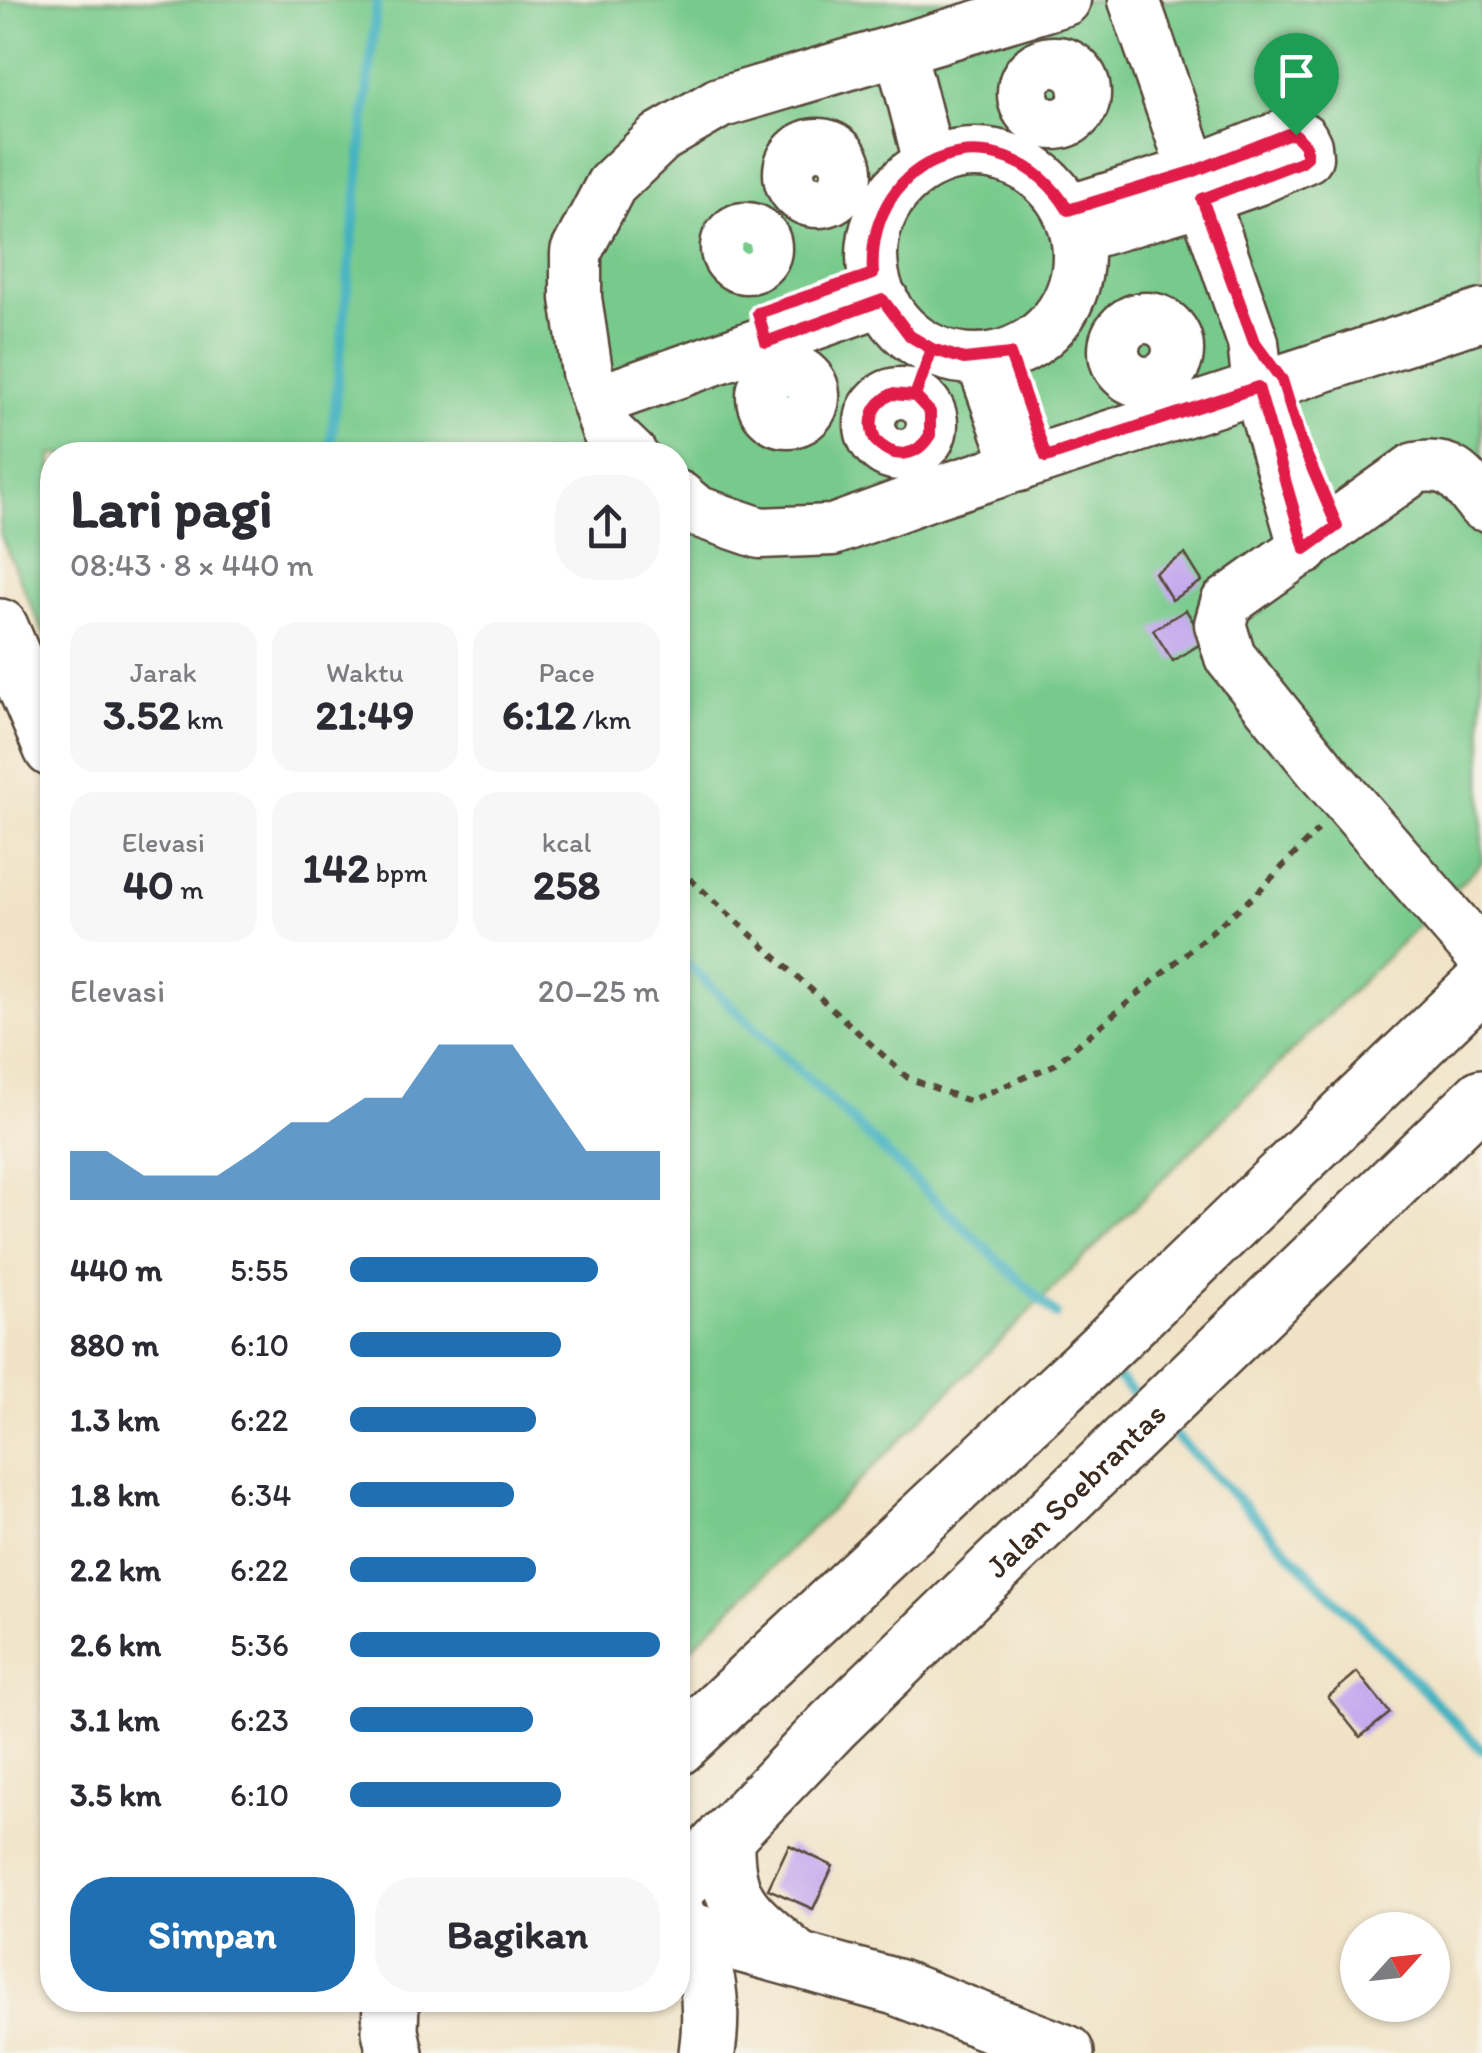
<!DOCTYPE html>
<html lang="id">
<head>
<meta charset="utf-8">
<style>
  :root { --surface:#fff; --page:#f7f7f7; --text:#2b2b33; --muted:#7c7c81; --accent:#1f6fb2 }
  body { margin:0; font-family:Itim,sans-serif; background:var(--page); color:var(--text); height:100vh; display:flex; flex-direction:column; font-size:38px; white-space:nowrap }
  * { box-sizing:border-box; margin:0 }
  p { font-size:32px; color:var(--muted) }
  .icon { flex:none; width:55px; height:55px; fill:none; stroke:currentColor; stroke-width:2; stroke-linecap:round; stroke-linejoin:round }
  .map { position:relative; flex:1; overflow:hidden }
  .panel { position:absolute; left:40px; top:442px; width:650px; height:1570px; display:flex; flex-direction:column; background:var(--surface); border-radius:40px; box-shadow:0 2px 8px #0004 }
  .panel>* { flex:none }
  .needle { width:65px; rotate:63deg }
  .buttons { position:absolute; left:1340px; top:1912px; display:grid; gap:20px }
  .buttons a { display:grid; place-items:center; width:110px; height:110px; border-radius:50%; background:var(--surface); box-shadow:0 2px 8px #0004; font-size:50px }
  .pin { position:absolute; display:grid; place-items:center; width:85px; height:85px; color:#fff; margin:-102px -42px; border-radius:50% 50% 50% 0; rotate:-45deg; box-shadow:0 0 10px #0007 }
  .pin .icon { rotate:45deg }
  .round { display:grid; place-items:center; flex:none; width:105px; height:105px; border-radius:40px; background:var(--page) }
  .headline { display:flex; align-items:center; justify-content:space-between; height:170px; padding:0 30px }
  h1 { font-size:55px; font-weight:800; line-height:75px }
  .figures { display:grid; grid-template-columns:repeat(3,1fr); gap:15px; height:170px; padding:10px 30px }
  .figures div { display:grid; align-content:center; border-radius:25px; background:var(--page); text-align:center }
  .figures b { font-size:42px; font-weight:800 }
  .figures small { font-size:28px; font-weight:400 }
  .figures p { font-size:28px }
  .chart { height:280px; padding:20px 30px }
  .chart p { display:flex; justify-content:space-between }
  .chart svg { width:100%; height:180px; margin-top:10px; fill:var(--accent); opacity:.7 }
  .primary-button { display:flex; gap:20px; margin-top:auto; padding:20px 30px }
  .primary-button a { flex:1; height:115px; border-radius:40px; background:var(--accent); color:#fff; font-size:40px; font-weight:800; line-height:115px; text-align:center }
  .primary-button a+a { background:var(--page); color:var(--text) }
  ul { padding:0 30px; list-style:none; font-size:32px }
  li { display:grid; grid-template-columns:160px 120px 1fr; align-items:center; height:75px }
  li i { height:25px; border-radius:12px; background:var(--accent) }
  .map>svg:first-child { display:block }
  .green { fill:#78ca8c; stroke:#5a7a55; stroke-width:2.5 }
  .lines { fill:none; stroke-linecap:round; stroke-linejoin:round }
  .stream { stroke:#45b2c1; stroke-width:10 }
  .building { fill:#c1a4ee }
  .minor-casing { stroke:#564637; stroke-width:55 }
  .major-casing { stroke:#564637; stroke-width:60 }
  .highway-casing { stroke:#564637; stroke-width:60 }
  .path { stroke:#564637; stroke-width:6; stroke-dasharray:8 8; stroke-linecap:butt }
  .minor { stroke:#fff; stroke-width:50 }
  .major { stroke:#fff; stroke-width:55 }
  .highway { stroke:#fff; stroke-width:55 }
  .route-casing { stroke:#fff; stroke-width:20 }
  .route { stroke:#e11d48; stroke-width:12 }
  .labels { text-anchor:middle; dominant-baseline:central; stroke-width:8; stroke-linejoin:round; paint-order:stroke }
  .street-label { font-size:32px; fill:#3b2a1e; stroke:#f7f3e8 }
</style>
</head>
<body>
<div class="map">
<svg width="1482" height="2053" viewBox="0 0 1482 2053">
  <rect width="100%" height="100%" fill="#f7f3e8"/>
  <filter id="ink" filterUnits="userSpaceOnUse"><feTurbulence type="fractalNoise" baseFrequency=".01" numOctaves="2"/><feDisplacementMap in="SourceGraphic" scale="20" xChannelSelector="R" yChannelSelector="G"/><feConvolveMatrix kernelMatrix="1 2 1 2 8 2 1 2 1" color-interpolation-filters="sRGB"/></filter>
  <filter id="wash" filterUnits="userSpaceOnUse"><feTurbulence type="fractalNoise" baseFrequency=".0048" numOctaves="4" result="noise"/><feDisplacementMap in="SourceGraphic" scale="40" xChannelSelector="R" yChannelSelector="G"/><feGaussianBlur stdDeviation="2.25" result="paint"/><feColorMatrix in="noise" values="0 0 0 0 0 0 0 0 0 0 0 0 0 0 0 0 0 1.4 0 .05"/><feComposite in="paint" operator="in"/></filter>
  <g filter="url(#wash)">
    <rect width="100%" height="100%" fill="#f0e2c5"/>
    <polygon class="green" points="0,0 1482,0 1482,862 678,1661 678,455 52,455 52,652 0,535"/>
    <g class="lines">
      <g class="stream">
        <polyline points="330,455 377,0"/>
        <polyline points="678,955 1056,1315"/>
        <polyline points="1107,1367 1141,1401"/>
        <polyline points="1170,1430 1482,1750"/>
      </g>
    </g>
    <g id="blocks">
      <g class="building">
        <polygon points="1185,554 1202,581 1172,600 1155,573"/>
        <polygon points="1186,610 1205,641 1173,661 1153,630"/>
        <polygon points="1357,1672 1390,1713 1360,1737 1328,1697"/>
        <polygon points="789,1845 833,1866 813,1909 768,1889"/>
      </g>
    </g>
  </g>
  <g filter="url(#ink)">
    <use href="#blocks" fill-opacity="0" stroke="#564637" stroke-width="2.5"/>
    <g class="lines">
      <defs>
        <g id="minor">
          <polyline points="1134,0 1253,342 1258,387 1305,549"/>
          <polyline points="900,50 929,162"/>
          <circle cx="1054" cy="93" r="31"/>
          <circle cx="818" cy="173" r="29"/>
          <circle cx="975" cy="256" r="103"/>
          <polyline points="1068,211 1192,172 1287,134 1302,138 1306,146 1307,157 1256,180 1185,205 1077,237"/>
          <circle cx="746" cy="248" r="20"/>
          <circle cx="1146" cy="350" r="32"/>
          <polyline points="981,359 1019,466"/>
          <circle cx="788" cy="396" r="26"/>
          <circle cx="901" cy="424" r="31"/>
          <polyline points="597,401 883,300"/>
          <polyline points="632,455 607,431 587,372 576,298 576,252 611,185 661,137 719,103 1065,0"/>
          <polyline points="678,496 696,511 760,533 833,530 934,493 1482,315"/>
          <path d="M1482,505C1462,478 1452,461 1415,468L1226,603L1220,624L1230,657L1325,775L1482,956"/>
        </g>
        <g id="major">
          <polyline points="0,627 52,749"/>
          <polyline points="678,1747 1108,1344 1482,983"/>
          <path d="M726,1836C724,1905 745,1914 793,1956"/>
          <path id="s1" d="M678,1887L833,1725L1482,1097"/>
        </g>
        <g id="highway">
          <path d="M678,1916C709,1957 714,2003 707,2053"/>
          <polyline points="688,1930 896,1987 1066,2053"/>
          <polyline points="391,2000 390,2031 395,2053"/>
        </g>
      </defs>
      <use href="#minor" class="minor-casing"/>
      <use href="#major" class="major-casing"/>
      <use href="#highway" class="highway-casing"/>
      <polyline class="path" points="678,868 908,1078 969,1101 1054,1065 1256,894 1318,830"/>
      <use href="#minor" class="minor"/>
      <use href="#major" class="major"/>
      <use href="#highway" class="highway"/>
    </g>
  </g>
  <g class="lines" filter="url(#ink)">
    <defs>
      <path id="route" d="M1296,135L1288,134L1192,172L1068,210C1004,106 865,152 873,274L758,313L766,342L883,300L910,336L932,349L915,396L892,394C873,404 867,420 875,440C894,460 916,458 930,435V412L915,396L932,349L964,359L1010,354L1046,457L1258,387L1305,549L1337,526L1301,442L1282,380L1254,342L1202,199L1300,162L1306,157V146L1296,135"/>
    </defs>
    <use href="#route" class="route-casing"/>
    <use href="#route" class="route"/>
  </g>
  <g class="labels">
    <g class="street-label">
      <text stroke="none"><textPath href="#s1" startOffset="562">Jalan Soebrantas</textPath></text>
    </g>
  </g>
</svg>
<div class="buttons">
<a><svg class="needle" viewBox="-14 -14 28 28"><path d="M0-13l5 13h-10z" fill="#e53935"/><path d="M0 13l5-13h-10z" fill="#7c7c81"/></svg></a>
</div>
<div class="pin" style="left:1296px;top:135px;background:#1e9e55"><svg class="icon" aria-label="arrive" viewBox="0 0 24 24"><path d="M6 21V4h12l-3 4 3 4H6"/></svg></div>
<section class="panel">
<div class="headline"><div><h1>Lari pagi</h1><p>08:43 · 8 × 440 m</p></div><a class="round"><svg class="icon" aria-label="share" viewBox="0 0 24 24"><path d="M12 15V3M7 8l5-5 5 5M5 13v7h14v-7"/></svg></a></div>
<div class="figures">
<div><p>Jarak</p><b>3.52<small> km</small></b></div>
<div><p>Waktu</p><b>21:49</b></div>
<div><p>Pace</p><b>6:12<small> /km</small></b></div>
</div>
<div class="figures">
<div><p>Elevasi</p><b>40<small> m</small></b></div>
<div><b>142<small> bpm</small></b></div>
<div><p>kcal</p><b>258</b></div>
</div>
<div class="chart"><p><span>Elevasi</span>20–25 m</p>
<svg viewBox="0 0 160 44" preserveAspectRatio="none"><path d="M0 44V32L10 32L20 38L30 38L40 38L50 32L60 25L70 25L80 19L90 19L100 6L110 6L120 6L130 19L140 32L150 32L160 32V44z"/></svg>
</div>
<ul>
<li><b>440 m</b>5:55<i style="width:80%"></i></li>
<li><b>880 m</b>6:10<i style="width:68%"></i></li>
<li><b>1.3 km</b>6:22<i style="width:60%"></i></li>
<li><b>1.8 km</b>6:34<i style="width:53%"></i></li>
<li><b>2.2 km</b>6:22<i style="width:60%"></i></li>
<li><b>2.6 km</b>5:36<i style="width:100%"></i></li>
<li><b>3.1 km</b>6:23<i style="width:59%"></i></li>
<li><b>3.5 km</b>6:10<i style="width:68%"></i></li>
</ul>
<div class="primary-button"><a>Simpan</a><a>Bagikan</a></div>
</section>
</div>
</body>
</html>
